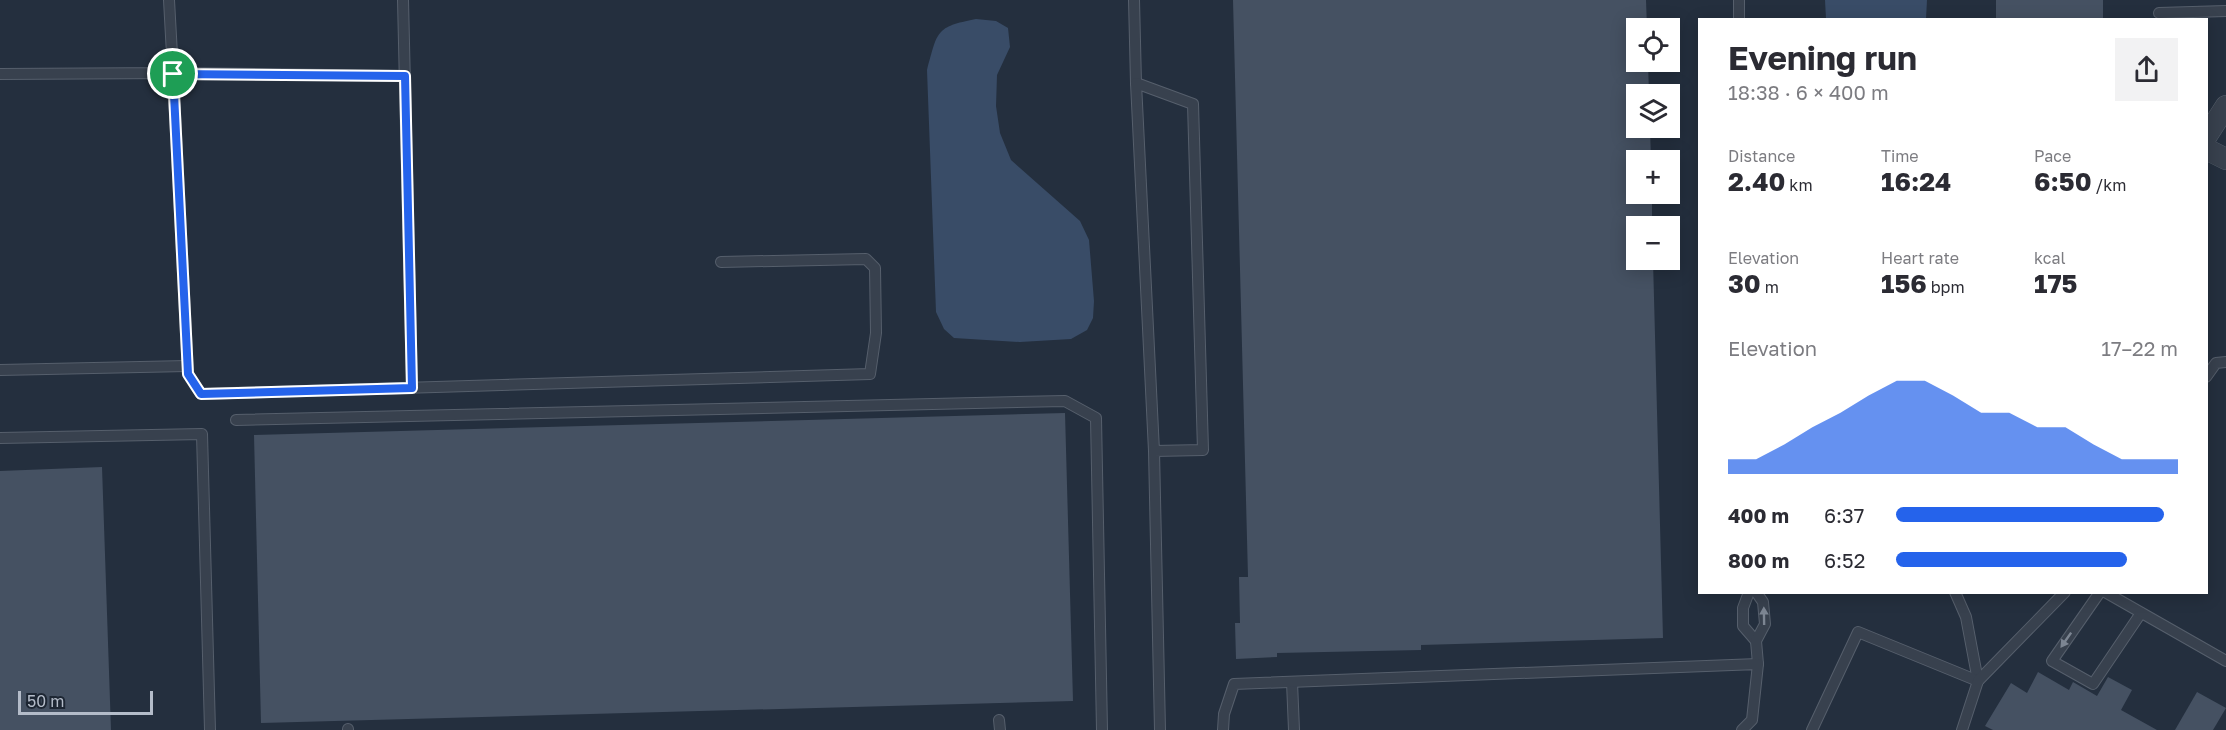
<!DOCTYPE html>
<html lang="en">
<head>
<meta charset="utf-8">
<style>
  :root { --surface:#fff; --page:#f2f2f3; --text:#2b2b33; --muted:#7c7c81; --accent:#2563eb }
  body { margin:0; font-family:"Golos Text",sans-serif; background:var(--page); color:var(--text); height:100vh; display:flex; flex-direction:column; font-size:22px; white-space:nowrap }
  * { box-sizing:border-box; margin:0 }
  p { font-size:20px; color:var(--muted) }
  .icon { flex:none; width:33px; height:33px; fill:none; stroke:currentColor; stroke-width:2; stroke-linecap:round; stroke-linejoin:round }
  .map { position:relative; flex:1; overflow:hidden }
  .panel { position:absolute; left:1698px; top:18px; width:510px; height:576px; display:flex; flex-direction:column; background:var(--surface); border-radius:0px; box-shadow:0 3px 15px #0003 }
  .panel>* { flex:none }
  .controls { position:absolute; left:1626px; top:18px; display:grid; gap:12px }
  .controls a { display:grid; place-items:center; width:54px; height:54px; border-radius:0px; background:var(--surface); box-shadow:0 3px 15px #0003; font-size:30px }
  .scale { position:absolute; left:18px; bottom:15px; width:135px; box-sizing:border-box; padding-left:6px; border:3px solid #b4bcc9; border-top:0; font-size:16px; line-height:21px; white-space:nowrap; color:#b4bcc9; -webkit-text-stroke:4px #1d2633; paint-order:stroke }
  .pin { position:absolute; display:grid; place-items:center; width:51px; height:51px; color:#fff; margin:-26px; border:3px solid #fff; border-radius:50%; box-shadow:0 2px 6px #0007 }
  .round { display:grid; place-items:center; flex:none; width:63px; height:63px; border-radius:0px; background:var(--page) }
  .head { display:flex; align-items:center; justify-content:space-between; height:102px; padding:0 30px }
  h1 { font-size:33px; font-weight:700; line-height:45px }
  .metrics { display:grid; grid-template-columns:repeat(3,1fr); gap:9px; height:102px; padding:6px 30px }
  .metrics div { display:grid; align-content:center }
  .metrics b { font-size:26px; font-weight:700 }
  .metrics small { font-size:16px; font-weight:400 }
  .metrics p { font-size:16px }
  .chart { height:168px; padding:12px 30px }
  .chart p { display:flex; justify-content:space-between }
  .chart svg { width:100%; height:108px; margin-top:6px; fill:var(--accent); opacity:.7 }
  ul { padding:0 30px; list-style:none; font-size:20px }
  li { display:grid; grid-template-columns:96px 72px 1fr; align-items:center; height:45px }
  li i { height:15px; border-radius:8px; background:var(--accent) }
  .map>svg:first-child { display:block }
  .water { fill:#394c67 }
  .building { fill:#455162 }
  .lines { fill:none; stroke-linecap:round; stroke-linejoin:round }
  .lane-casing { stroke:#565f6c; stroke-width:12 }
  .street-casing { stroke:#565f6c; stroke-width:22 }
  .lane { stroke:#38414e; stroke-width:10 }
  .street { stroke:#38414e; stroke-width:21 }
  .oneway { fill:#7c8592 }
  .route-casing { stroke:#fff; stroke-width:12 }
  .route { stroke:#2563eb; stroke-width:8 }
</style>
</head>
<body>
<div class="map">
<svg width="2226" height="730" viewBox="0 0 2226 730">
  <rect width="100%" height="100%" fill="#242f3e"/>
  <g class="water">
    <polygon points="1825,0 1927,0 1926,19 1826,19"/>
    <path d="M976,19L996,21L1008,28L1010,47L997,75L996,106L1000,133L1011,160L1080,221L1089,240L1094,301L1093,318L1087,330L1071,339L1020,342L954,338L944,329L936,312L927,70C938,31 935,27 976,19Z"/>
  </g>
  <g class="building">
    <polygon points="1233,0 1646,0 1647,28 1636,28 1636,62 1648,62 1649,94 1636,94 1636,128 1650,128 1651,160 1636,160 1636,194 1652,194 1652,226 1636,226 1636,260 1653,260 1663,638 1421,645 1421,650 1277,653 1277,657 1236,659 1235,623 1240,623 1239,577 1248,577"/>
    <rect x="1996" y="0" width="107" height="20"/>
    <polygon points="1065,413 1073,701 261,723 254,435"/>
    <polygon points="102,467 111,730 0,730 0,471"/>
    <polygon points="2038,672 2069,690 2073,682 2097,696 2108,677 2132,690 2121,710 2157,730 1993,730 1985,726 2011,683 2027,693"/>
    <polygon points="2197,692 2226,708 2213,730 2175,730"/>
  </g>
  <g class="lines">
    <defs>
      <g id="lane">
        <polyline points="403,0 412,388"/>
        <polyline points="1134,0 1136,83"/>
        <polyline points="1739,0 1739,20"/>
        <polyline points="2159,13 2226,11"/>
        <polyline points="0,74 173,73 169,0"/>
        <polyline points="405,76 173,73 188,374 201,394 870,374 876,333 875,268 866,259 721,262"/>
        <polyline points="0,370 187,366"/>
        <polyline points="2206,377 2216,363 2226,362"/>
        <polyline points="236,420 1065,401 1096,418 1102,730"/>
        <polyline points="0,438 202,434 210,730"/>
        <polyline points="1154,451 1203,450 1193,104 1136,83 1154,451 1160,730"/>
        <polyline points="1749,592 1743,608 1743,626 1756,641"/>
        <polyline points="1756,592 1763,602 1765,624 1756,641 1758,664"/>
        <polyline points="1955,592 1966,617 1978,681"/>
        <polyline points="2100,592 2052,661 2093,684 2141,613"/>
        <polyline points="2105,592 2226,661"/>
        <polyline points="1292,682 1294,730"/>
        <polyline points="999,720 1000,730"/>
        <polyline points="348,729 348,730"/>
        <polyline points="1223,730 1224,714 1234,684 1758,664 1752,720 1742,730"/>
        <polyline points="1812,730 1858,632 1978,681"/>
        <polyline points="1962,730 1978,681 2065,592"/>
      </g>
      <g id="street">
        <polyline points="2206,137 2226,106"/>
        <polyline points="2206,149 2226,159"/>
      </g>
    </defs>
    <use href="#lane" class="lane-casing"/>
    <use href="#street" class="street-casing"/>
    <use href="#lane" class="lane"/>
    <use href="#street" class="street"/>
  </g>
  <defs><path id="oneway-solid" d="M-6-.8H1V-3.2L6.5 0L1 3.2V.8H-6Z" transform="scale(1.5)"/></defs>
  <g class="oneway">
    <use href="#oneway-solid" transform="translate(1764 616) rotate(-91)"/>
    <use href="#oneway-solid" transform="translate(2066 640) rotate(125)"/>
  </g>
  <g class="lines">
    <defs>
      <polygon id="route" points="173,74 405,76 412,388 201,394 188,374"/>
    </defs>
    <use href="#route" class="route-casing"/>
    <use href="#route" class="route"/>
  </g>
</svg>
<div class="controls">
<a><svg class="icon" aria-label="locate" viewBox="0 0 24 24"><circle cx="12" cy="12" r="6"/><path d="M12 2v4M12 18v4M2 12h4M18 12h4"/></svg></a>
<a><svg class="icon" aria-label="layers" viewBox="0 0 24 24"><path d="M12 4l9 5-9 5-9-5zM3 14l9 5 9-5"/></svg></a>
<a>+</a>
<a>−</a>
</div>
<div class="scale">50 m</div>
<div class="pin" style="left:173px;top:74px;background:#1e9e55"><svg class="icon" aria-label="arrive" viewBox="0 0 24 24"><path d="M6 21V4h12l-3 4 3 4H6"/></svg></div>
<section class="panel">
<div class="head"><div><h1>Evening run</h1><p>18:38 · 6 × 400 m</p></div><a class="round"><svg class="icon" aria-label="share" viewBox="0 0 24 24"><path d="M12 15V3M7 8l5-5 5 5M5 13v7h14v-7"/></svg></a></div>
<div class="metrics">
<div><p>Distance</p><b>2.40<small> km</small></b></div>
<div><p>Time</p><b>16:24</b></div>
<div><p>Pace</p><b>6:50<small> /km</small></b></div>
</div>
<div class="metrics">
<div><p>Elevation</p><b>30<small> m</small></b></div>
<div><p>Heart rate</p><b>156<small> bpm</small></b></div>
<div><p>kcal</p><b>175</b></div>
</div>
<div class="chart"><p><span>Elevation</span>17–22 m</p>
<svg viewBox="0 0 160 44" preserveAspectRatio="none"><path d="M0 44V38L10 38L20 32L30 25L40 19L50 12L60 6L70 6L80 12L90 19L100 19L110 25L120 25L130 32L140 38L150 38L160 38V44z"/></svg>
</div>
<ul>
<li><b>400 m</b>6:37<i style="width:95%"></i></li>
<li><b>800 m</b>6:52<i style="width:82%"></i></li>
</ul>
</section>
</div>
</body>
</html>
